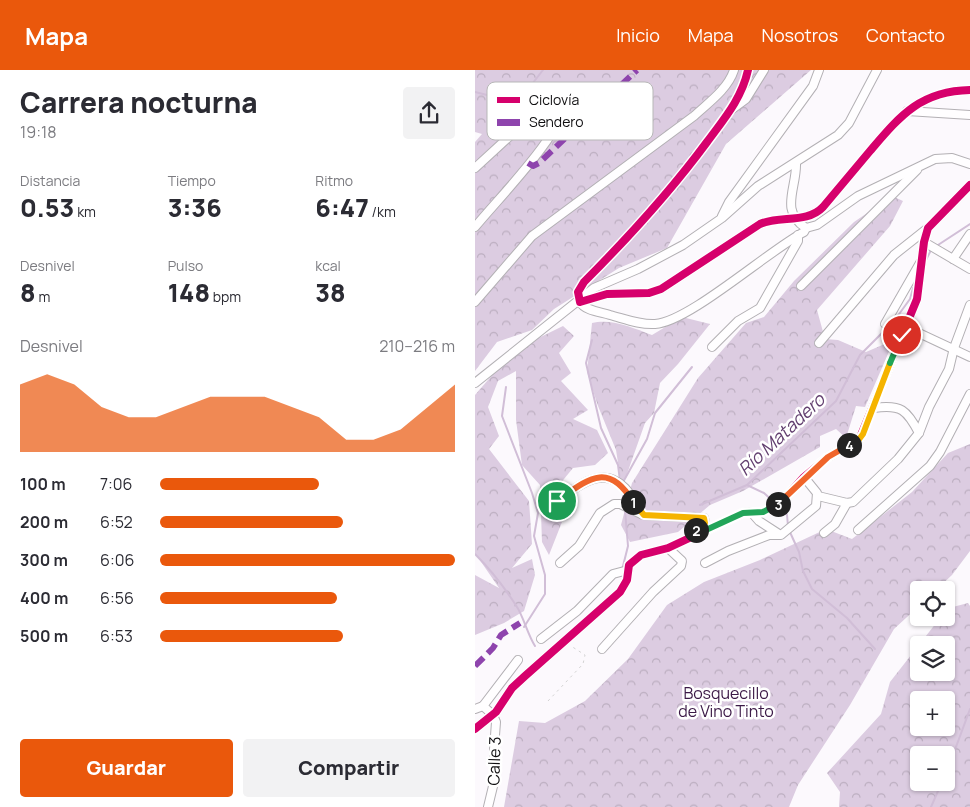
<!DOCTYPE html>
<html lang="es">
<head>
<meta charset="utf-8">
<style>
  :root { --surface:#fff; --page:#f2f2f3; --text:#2b2b33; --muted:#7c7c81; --accent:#ea580c }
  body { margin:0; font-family:Manrope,sans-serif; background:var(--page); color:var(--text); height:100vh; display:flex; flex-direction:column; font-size:19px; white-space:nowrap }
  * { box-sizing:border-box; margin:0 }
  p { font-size:16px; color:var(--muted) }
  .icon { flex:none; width:28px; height:28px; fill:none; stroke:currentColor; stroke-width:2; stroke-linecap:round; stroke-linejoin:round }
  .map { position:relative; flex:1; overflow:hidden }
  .panel { display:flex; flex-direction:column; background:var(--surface); width:475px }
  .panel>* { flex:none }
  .fabs { position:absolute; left:435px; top:511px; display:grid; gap:10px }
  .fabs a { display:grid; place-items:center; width:45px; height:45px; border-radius:5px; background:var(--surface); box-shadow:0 1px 4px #0004; font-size:25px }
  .pin { position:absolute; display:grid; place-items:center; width:42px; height:42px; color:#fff; margin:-21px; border:2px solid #fff; border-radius:50%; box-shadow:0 1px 5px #0007 }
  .km { position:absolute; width:25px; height:25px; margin:-12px; border-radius:50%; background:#222; color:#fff; font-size:14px; line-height:25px; text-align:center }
  .round { display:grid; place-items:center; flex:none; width:52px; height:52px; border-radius:5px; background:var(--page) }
  .overview { display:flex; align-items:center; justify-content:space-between; height:85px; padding:0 20px }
  h1 { font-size:28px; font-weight:800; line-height:38px }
  .metrics { display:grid; grid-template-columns:repeat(3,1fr); gap:8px; height:85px; padding:5px 20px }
  .metrics div { display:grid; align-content:center }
  .metrics b { font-size:25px; font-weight:800 }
  .metrics small { font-size:14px; font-weight:400 }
  .metrics p { font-size:14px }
  .chart { height:140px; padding:10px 20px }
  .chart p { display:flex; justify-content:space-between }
  .chart svg { width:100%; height:90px; margin-top:5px; fill:var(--accent); opacity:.7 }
  .primary-button { display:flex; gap:10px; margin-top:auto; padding:10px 20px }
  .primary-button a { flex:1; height:58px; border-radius:5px; background:var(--accent); color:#fff; font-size:20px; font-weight:800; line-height:58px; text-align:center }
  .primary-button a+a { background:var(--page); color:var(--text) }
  ul { padding:0 20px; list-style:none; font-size:16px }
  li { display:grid; grid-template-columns:80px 60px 1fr; align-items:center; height:38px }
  li i { height:12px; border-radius:6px; background:var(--accent) }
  header { display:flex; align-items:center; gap:30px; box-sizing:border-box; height:70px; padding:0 25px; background:var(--accent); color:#fff }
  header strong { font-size:24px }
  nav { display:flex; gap:28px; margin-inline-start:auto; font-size:18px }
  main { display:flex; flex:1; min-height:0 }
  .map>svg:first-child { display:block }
  .forest { fill:url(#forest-crowns); fill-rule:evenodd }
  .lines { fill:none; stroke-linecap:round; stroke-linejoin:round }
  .stream { stroke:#d1bed7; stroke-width:2 }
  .minor-casing { stroke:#b3b0b4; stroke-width:10 }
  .path { stroke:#d3d3d3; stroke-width:1; stroke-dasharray:2.5 4; stroke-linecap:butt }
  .minor { stroke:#fffeff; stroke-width:8 }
  .quiet { stroke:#8e44ad; stroke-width:6; stroke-dasharray:12 6; stroke-linecap:butt }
  .cycleway-casing { stroke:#fff; stroke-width:11 }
  .cycleway { stroke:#d6006c; stroke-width:8 }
  .split-1-casing { stroke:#fff; stroke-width:10 }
  .split-2-casing { stroke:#fff; stroke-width:10 }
  .split-3-casing { stroke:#fff; stroke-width:10 }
  .split-4-casing { stroke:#fff; stroke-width:10 }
  .split-5-casing { stroke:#fff; stroke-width:10 }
  .split-6-casing { stroke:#fff; stroke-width:10 }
  .split-1 { stroke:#f0652b; stroke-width:6 }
  .split-2 { stroke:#f5b400; stroke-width:6 }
  .split-3 { stroke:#22a559; stroke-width:6 }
  .split-4 { stroke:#f0652b; stroke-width:6 }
  .split-5 { stroke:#f5b400; stroke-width:6 }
  .split-6 { stroke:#22a559; stroke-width:6 }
  .labels { text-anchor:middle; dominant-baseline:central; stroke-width:5; stroke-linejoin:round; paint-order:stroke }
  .park-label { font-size:16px; fill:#3c1a47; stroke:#fff }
  .street-label { font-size:16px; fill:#0f0e10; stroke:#fff }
  .water-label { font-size:18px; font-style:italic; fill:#634070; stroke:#fff }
  .key { fill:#fff; stroke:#b7b7b7; stroke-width:1 }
  .key-label { font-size:14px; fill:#0f0e10 }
</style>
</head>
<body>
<header>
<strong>Mapa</strong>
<nav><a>Inicio</a><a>Mapa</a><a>Nosotros</a><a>Contacto</a></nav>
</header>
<main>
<section class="panel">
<div class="overview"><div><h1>Carrera nocturna</h1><p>19:18</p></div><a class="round"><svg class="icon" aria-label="share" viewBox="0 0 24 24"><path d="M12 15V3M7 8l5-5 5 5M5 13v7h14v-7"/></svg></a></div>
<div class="metrics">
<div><p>Distancia</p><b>0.53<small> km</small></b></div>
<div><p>Tiempo</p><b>3:36</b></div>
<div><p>Ritmo</p><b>6:47<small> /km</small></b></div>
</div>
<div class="metrics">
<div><p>Desnivel</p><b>8<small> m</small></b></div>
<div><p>Pulso</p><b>148<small> bpm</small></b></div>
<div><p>kcal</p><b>38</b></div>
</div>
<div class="chart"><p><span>Desnivel</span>210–216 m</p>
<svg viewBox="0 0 160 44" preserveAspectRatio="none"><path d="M0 44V11L10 6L20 11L30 22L40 27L50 27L60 22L70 17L80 17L90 17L100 22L110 27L120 38L130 38L140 33L150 22L160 11V44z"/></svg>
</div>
<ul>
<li><b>100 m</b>7:06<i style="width:54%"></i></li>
<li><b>200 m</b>6:52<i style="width:62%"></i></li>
<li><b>300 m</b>6:06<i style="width:100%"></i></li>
<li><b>400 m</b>6:56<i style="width:60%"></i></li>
<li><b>500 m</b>6:53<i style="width:62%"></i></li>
</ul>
<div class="primary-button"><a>Guardar</a><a>Compartir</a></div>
</section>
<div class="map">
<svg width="495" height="737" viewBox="0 0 495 737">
  <defs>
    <pattern id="forest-crowns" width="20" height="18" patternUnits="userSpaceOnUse" patternTransform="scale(1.25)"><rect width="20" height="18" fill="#dccce1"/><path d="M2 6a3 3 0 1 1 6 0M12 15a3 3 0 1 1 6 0" fill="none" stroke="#bcaec0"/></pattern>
  </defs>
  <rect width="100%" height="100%" fill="#fcf9fd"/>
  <g class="forest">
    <polygon points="0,0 336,0 251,74 192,178 144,198 79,239 57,260 22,272 0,301 0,72 7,64 0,62"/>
    <polygon points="417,126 428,131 415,156 342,240 350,269 363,270 391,282 419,270 390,337 381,336 371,368 361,359 345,366 345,377 268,421 235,435 203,462 155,472 146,455 157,413 223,308 271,253 289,247 319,211 379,152"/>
    <path d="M207,247L235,254L203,294L185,313L179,343L170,353L147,418L141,380L123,336L112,302L117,253C136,248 159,258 177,265Z"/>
    <polygon points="88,256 99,266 84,283 96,303 86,311 113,340 98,349 122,360 133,383 120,395 98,398 80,420 77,442 87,452 74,485 67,472 65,415 47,395 41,350 41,301 23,311 13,337 24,366 14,379 54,431 57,474 37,498 57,489 60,505 49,541 29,553 0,565 0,505 24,518 0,483 0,325 39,280"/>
    <polygon points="495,374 495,481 477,505 461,520 444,520 444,536 419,559 375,635 323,715 314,737 29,737 44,651 70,653 110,631 153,589 192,535 229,512 285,490 351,459 377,469 437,422 473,383"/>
    <path d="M493,533L495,536V737H364L365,722L352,703L406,644L415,612L465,548H471L474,538ZM444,575H471V602H444ZM444,630H471V658H444ZM444,685H471V712H444Z"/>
  </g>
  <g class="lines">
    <g class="stream">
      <polyline points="0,22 12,25 54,18 68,0"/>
      <polyline points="463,175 495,154"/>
      <polyline points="449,194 456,180"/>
      <polyline points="117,270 111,293 126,358 143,395 145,411"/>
      <polyline points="31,317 27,346 57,423 63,443 59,466 70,505 70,524 49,557"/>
      <polyline points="147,414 172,369 180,343 217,297"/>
      <polyline points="272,415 289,423 300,433"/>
      <polyline points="147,418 149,433"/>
      <polyline points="225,435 272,415 361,331 385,285 419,251 435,229 438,218"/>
      <polyline points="304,437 312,445 313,456"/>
      <polyline points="314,460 324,482 328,501 337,519 372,548 400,579"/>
      <path d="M0,484C16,500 30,518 42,537C48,546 53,565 60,576"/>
      <polyline points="147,500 153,476 150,440"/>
      <polyline points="471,704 495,639"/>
      <polyline points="456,737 467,712"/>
    </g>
    <defs>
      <g id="minor">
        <path d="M273,0C267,28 249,49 232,72C195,122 153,168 109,212L103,222L105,232L132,224L174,223L186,219L285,154C305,145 332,154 348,137C364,118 379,100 395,81C425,46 445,21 495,20"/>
        <polyline points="256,40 271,29 289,0"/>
        <polyline points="432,41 495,45"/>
        <path d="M321,93C322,118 304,141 331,158L342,155L383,126L460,89L477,88L495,94"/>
        <path d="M0,98L73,31L91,19L96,23C85,67 29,122 0,157"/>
        <polyline points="247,146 254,132 338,16 344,0"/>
        <polyline points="449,172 495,199"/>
        <polyline points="478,189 495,164"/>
        <polyline points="326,216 442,100"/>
        <path d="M0,232L57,166L219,46C233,33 253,19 259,0"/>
        <path d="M105,232C110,241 126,242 135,245C150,249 165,255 180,254C214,252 293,181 329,162L331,158"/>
        <polyline points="410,254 445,193"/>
        <polyline points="431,257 495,287"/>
        <polyline points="344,273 419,185 453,158"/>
        <polyline points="237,277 263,251 285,238 323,171 323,165"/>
        <polyline points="0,313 119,218 163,199 208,175 247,148 283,116 363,65 374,53 402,0"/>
        <path d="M399,338C426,334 432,340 444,363"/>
        <polyline points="343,426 372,433 378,432 423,389 444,363 454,337 474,299 479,278 495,235"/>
        <path d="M82,431C102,417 127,394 150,418C157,425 160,436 167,444"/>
        <polyline points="276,442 284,451 304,464"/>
        <polyline points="383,460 455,396 465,382 495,324"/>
        <polyline points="349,463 360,454 372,433"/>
        <polyline points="85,493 104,476 125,443 139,434 145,434 168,445 229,448 230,453 222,460 220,465"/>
        <polyline points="230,493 253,481 294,465 306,465 341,436 342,423 329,407"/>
        <polyline points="66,569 102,541 138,504 153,500"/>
        <polyline points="127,579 178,522 206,496 207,491 193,478"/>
        <polyline points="8,636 43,590"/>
        <polyline points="0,639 8,636 18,645 21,652 19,679 20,708 13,737"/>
        <polyline points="0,659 21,642 37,618 50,606 145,522 152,510 154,495 166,485 193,478 268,443 288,442 306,432 329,407 353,387 384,370 442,229 449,172 453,158 495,115"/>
      </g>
    </defs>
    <use href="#minor" class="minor-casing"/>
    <polyline class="path" points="73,631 108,594 110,585 96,576"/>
    <use href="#minor" class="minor"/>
    <g class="quiet">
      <polyline points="53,93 58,96 64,93 162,0"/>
      <polyline points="0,596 18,578 26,565 45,553"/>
    </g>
    <defs>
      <g id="cycleway">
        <path d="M273,0C267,28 249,49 232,72C195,122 153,168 109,212L103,222L105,232L132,224L174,223L186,219L285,154C305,145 332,154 348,137C364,118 379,100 395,81C425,46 445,21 495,20"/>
        <polyline points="0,659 21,642 37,618 50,606 145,522 152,510 154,495 166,485 193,478 268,443 288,442 306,432 329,407 353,387 384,370 442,229 449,172 453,158 495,115"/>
      </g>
    </defs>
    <use href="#cycleway" class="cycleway-casing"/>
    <use href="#cycleway" class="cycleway"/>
  </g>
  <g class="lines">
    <defs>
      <path id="split-1" d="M82,431C112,410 133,390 158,432"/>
      <polyline id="split-2" points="158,432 169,445 229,448 230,453 221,460"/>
      <polyline id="split-3" points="221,460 220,465 268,443 288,442 303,434"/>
      <polyline id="split-4" points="303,434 353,387 374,375"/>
      <polyline id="split-5" points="374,375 382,372 388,364 415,293"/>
      <polyline id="split-6" points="415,293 427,265"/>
    </defs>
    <use href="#split-1" class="split-1-casing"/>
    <use href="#split-2" class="split-2-casing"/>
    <use href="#split-3" class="split-3-casing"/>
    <use href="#split-4" class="split-4-casing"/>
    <use href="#split-5" class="split-5-casing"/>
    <use href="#split-6" class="split-6-casing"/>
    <use href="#split-1" class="split-1"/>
    <use href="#split-2" class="split-2"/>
    <use href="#split-3" class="split-3"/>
    <use href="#split-4" class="split-4"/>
    <use href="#split-5" class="split-5"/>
    <use href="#split-6" class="split-6"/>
  </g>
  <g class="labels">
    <g class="park-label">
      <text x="251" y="623">Bosquecillo<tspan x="251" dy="18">de Vino Tinto</tspan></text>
    </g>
    <g class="street-label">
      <text transform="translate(19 691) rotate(-88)">Calle 3</text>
    </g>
    <g class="water-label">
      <text transform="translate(306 364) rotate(-43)">Río Matadero</text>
    </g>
  </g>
  <rect x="12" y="12" width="166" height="58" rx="8" class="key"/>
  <rect x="22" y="27" width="23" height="6" fill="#d6006c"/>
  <rect x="22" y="49" width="23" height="7" fill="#8e44ad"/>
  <g class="key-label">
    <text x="54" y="35">Ciclovía</text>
    <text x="54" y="57">Sendero</text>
  </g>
</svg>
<div class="fabs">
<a><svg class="icon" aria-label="locate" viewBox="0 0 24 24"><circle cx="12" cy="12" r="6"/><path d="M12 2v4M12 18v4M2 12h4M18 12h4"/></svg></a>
<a><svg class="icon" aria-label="layers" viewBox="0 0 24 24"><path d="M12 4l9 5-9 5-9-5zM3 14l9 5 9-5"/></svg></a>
<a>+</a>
<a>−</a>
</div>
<div class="pin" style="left:82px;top:431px;background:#1e9e55"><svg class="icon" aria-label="arrive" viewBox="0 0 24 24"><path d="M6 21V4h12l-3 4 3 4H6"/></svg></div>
<div class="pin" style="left:427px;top:265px;background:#d93025"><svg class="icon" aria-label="check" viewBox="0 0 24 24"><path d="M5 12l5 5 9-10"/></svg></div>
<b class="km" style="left:158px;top:432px">1</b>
<b class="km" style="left:221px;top:460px">2</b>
<b class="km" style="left:303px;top:434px">3</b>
<b class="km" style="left:374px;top:375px">4</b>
</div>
</main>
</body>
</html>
